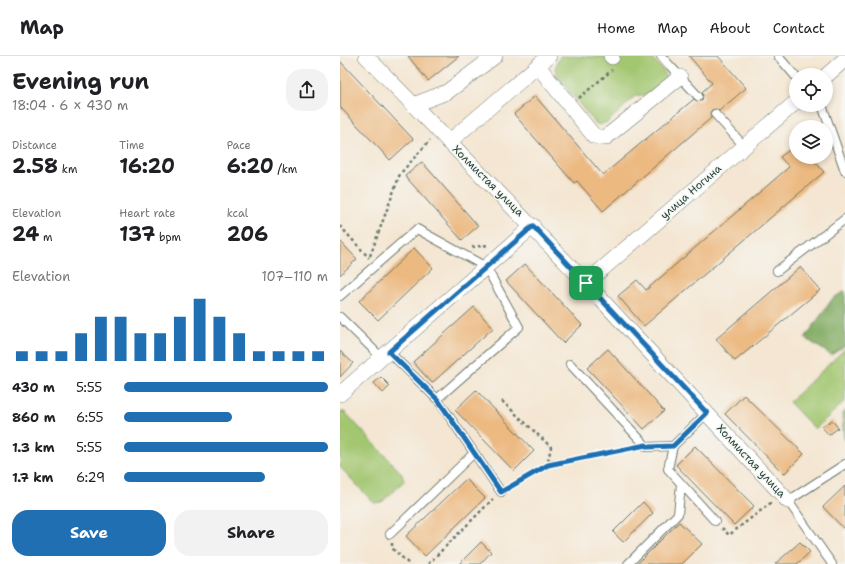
<!DOCTYPE html>
<html lang="en">
<head>
<meta charset="utf-8">
<style>
  :root { --surface:#fff; --page:#f2f2f2; --text:#202124; --muted:#757577; --line:#e0e0e0; --accent:#1f6fb2 }
  body { margin:0; font-family:"Shantell Sans",sans-serif; background:var(--page); color:var(--text); height:100vh; display:flex; flex-direction:column; font-size:15px; white-space:nowrap }
  * { box-sizing:border-box; margin:0 }
  p { font-size:13px; color:var(--muted) }
  .icon { flex:none; width:22px; height:22px; fill:none; stroke:currentColor; stroke-width:2; stroke-linecap:round; stroke-linejoin:round }
  .map { position:relative; flex:1; overflow:hidden }
  .drawer { display:flex; flex-direction:column; background:var(--surface); width:340px }
  .drawer>* { flex:none }
  .controls { position:absolute; left:449px; top:12px; display:grid; gap:8px }
  .controls a { display:grid; place-items:center; width:44px; height:44px; border-radius:50%; background:var(--surface); box-shadow:0 2px 6px #0003; font-size:20px }
  .pin { position:absolute; display:grid; place-items:center; width:34px; height:34px; color:#fff; margin:-17px; border-radius:8px; box-shadow:0 2px 6px #0006 }
  .round { display:grid; place-items:center; flex:none; width:42px; height:42px; border-radius:16px; background:var(--page) }
  .head { display:flex; align-items:center; justify-content:space-between; height:68px; padding:0 12px }
  h1 { font-size:22px; font-weight:700; line-height:30px }
  .stats { display:grid; grid-template-columns:repeat(3,1fr); gap:6px; height:68px; padding:4px 12px }
  .stats div { display:grid; align-content:center }
  .stats b { font-size:20px; font-weight:700 }
  .stats small { font-size:11px; font-weight:400 }
  .stats p { font-size:11px }
  .chart { height:112px; padding:8px 12px }
  .chart p { display:flex; justify-content:space-between }
  .chart svg { width:100%; height:72px; margin-top:4px; stroke:var(--accent); stroke-width:6 }
  .action { display:flex; gap:8px; margin-top:auto; padding:8px 12px }
  .action a { flex:1; height:46px; border-radius:16px; background:var(--accent); color:#fff; font-size:16px; font-weight:700; line-height:46px; text-align:center }
  .action a+a { background:var(--page); color:var(--text) }
  ul { padding:0 12px; list-style:none; font-size:13px }
  li { display:grid; grid-template-columns:64px 48px 1fr; align-items:center; height:30px }
  li i { height:10px; border-radius:5px; background:var(--accent) }
  header { display:flex; align-items:center; gap:24px; box-sizing:border-box; height:56px; padding:0 20px; background:var(--surface); border-bottom:1px solid var(--line) }
  header strong { font-size:19px }
  nav { display:flex; gap:22px; margin-inline-start:auto; font-size:14px }
  main { display:flex; flex:1; min-height:0 }
  .map>svg:first-child { display:block }
  .green { fill:#a3c670; stroke:#618252 }
  .forest { fill:#82ab62; stroke:#50744b }
  .building { fill:#ecb981 }
  .lines { fill:none; stroke-linecap:round; stroke-linejoin:round }
  .service-casing { stroke:#6a786b; stroke-width:10 }
  .minor-casing { stroke:#6a786b; stroke-width:16 }
  .path { stroke:#6a786b; stroke-width:2.5; stroke-dasharray:3 3; stroke-linecap:butt }
  .service { stroke:#fff; stroke-width:8 }
  .minor { stroke:#fff; stroke-width:15 }
  .route-casing { stroke:#fff; stroke-width:8 }
  .route { stroke:#1f6fb2; stroke-width:5 }
  .labels { text-anchor:middle; dominant-baseline:central; stroke-width:3; stroke-linejoin:round; paint-order:stroke }
  .street-label { font-size:11px; fill:#1f3d34; stroke:#f6f6f2 }
</style>
</head>
<body>
<header>
<strong>Map</strong>
<nav><a>Home</a><a>Map</a><a>About</a><a>Contact</a></nav>
</header>
<main>
<section class="drawer">
<div class="head"><div><h1>Evening run</h1><p>18:04 · 6 × 430 m</p></div><a class="round"><svg class="icon" aria-label="share" viewBox="0 0 24 24"><path d="M12 15V3M7 8l5-5 5 5M5 13v7h14v-7"/></svg></a></div>
<div class="stats">
<div><p>Distance</p><b>2.58<small> km</small></b></div>
<div><p>Time</p><b>16:20</b></div>
<div><p>Pace</p><b>6:20<small> /km</small></b></div>
</div>
<div class="stats">
<div><p>Elevation</p><b>24<small> m</small></b></div>
<div><p>Heart rate</p><b>137<small> bpm</small></b></div>
<div><p>kcal</p><b>206</b></div>
</div>
<div class="chart"><p><span>Elevation</span>107–110 m</p>
<svg viewBox="0 0 160 44" preserveAspectRatio="none"><path d="M5 44V38M15 44V38M25 44V38M35 44V27M45 44V17M55 44V17M65 44V27M75 44V27M85 44V17M95 44V6M105 44V17M115 44V27M125 44V38M135 44V38M145 44V38M155 44V38"/></svg>
</div>
<ul>
<li><b>430 m</b>5:55<i style="width:100%"></i></li>
<li><b>860 m</b>6:55<i style="width:53%"></i></li>
<li><b>1.3 km</b>5:55<i style="width:100%"></i></li>
<li><b>1.7 km</b>6:29<i style="width:69%"></i></li>
</ul>
<div class="action"><a>Save</a><a>Share</a></div>
</section>
<div class="map">
<svg width="505" height="508" viewBox="0 0 505 508">
  <rect width="100%" height="100%" fill="#f6f6f2"/>
  <filter id="ink" filterUnits="userSpaceOnUse"><feTurbulence type="fractalNoise" baseFrequency=".025" numOctaves="2"/><feDisplacementMap in="SourceGraphic" scale="8" xChannelSelector="R" yChannelSelector="G"/><feConvolveMatrix kernelMatrix="1 2 1 2 8 2 1 2 1" color-interpolation-filters="sRGB"/></filter>
  <filter id="wash" filterUnits="userSpaceOnUse"><feTurbulence type="fractalNoise" baseFrequency=".012" numOctaves="4" result="noise"/><feDisplacementMap in="SourceGraphic" scale="16" xChannelSelector="R" yChannelSelector="G"/><feGaussianBlur stdDeviation="0.9" result="paint"/><feColorMatrix in="noise" values="0 0 0 0 0 0 0 0 0 0 0 0 0 0 0 0 0 1.4 0 .05"/><feComposite in="paint" operator="in"/></filter>
  <g filter="url(#wash)">
    <rect width="100%" height="100%" fill="#f4e6d2"/>
    <g class="green">
      <path d="M220,0C229,0 277,2 282,0H309L322,12L328,26L308,38L295,40L268,66L259,69L255,67L219,23L215,12Z"/>
      <polygon points="505,293 505,345 475,373 449,346"/>
      <polygon points="0,356 5,356 62,418 64,425 42,446 34,447 0,411"/>
    </g>
    <g class="forest">
      <polygon points="505,235 505,290 491,299 465,282 493,242"/>
      <polygon points="505,354 505,385 504,385 502,358"/>
    </g>
    <g id="blocks">
      <g class="building">
        <polygon points="68,0 119,0 88,25"/>
        <polygon points="349,0 378,0 406,32 379,55 376,53 372,54 370,57 371,62 263,155 237,125 234,127 174,58 195,40 263,119 354,43 357,45 362,44 363,39 362,36 372,27"/>
        <polygon points="0,5 73,83 50,104 0,51"/>
        <polygon points="456,89 456,101 471,101 484,116 304,270 278,240 297,224 306,234 449,111 440,101"/>
        <polygon points="82,106 138,170 122,184 65,120"/>
        <polygon points="0,185 17,203 0,219"/>
        <polygon points="74,192 93,212 38,264 19,245"/>
        <polygon points="185,208 242,269 223,287 166,225"/>
        <polygon points="460,211 480,234 395,305 376,283"/>
        <polygon points="134,251 153,272 92,327 73,306"/>
        <polygon points="268,293 324,355 304,373 247,312"/>
        <polygon points="0,295 13,307 0,321"/>
        <polygon points="41,321 50,330 43,337 34,327"/>
        <polygon points="136,334 194,395 174,415 115,354"/>
        <polygon points="404,339 464,398 444,418 385,358"/>
        <polygon points="492,364 498,372 489,379 482,371"/>
        <polygon points="355,390 414,450 394,469 336,409"/>
        <polygon points="126,423 145,442 85,500 66,480"/>
        <polygon points="505,430 505,474 483,451"/>
        <polygon points="303,446 313,457 283,486 273,476"/>
        <polygon points="339,466 362,488 342,508 297,508"/>
        <polygon points="141,486 151,496 140,508 119,508"/>
        <polygon points="460,486 470,496 457,508 435,508"/>
      </g>
    </g>
  </g>
  <g filter="url(#ink)">
    <use href="#blocks" fill-opacity="0" stroke="#6a786b" stroke-width="1"/>
    <g class="lines">
      <defs>
        <g id="service">
          <polyline points="321,0 358,40"/>
          <polyline points="438,0 456,21"/>
          <polyline points="482,49 505,115"/>
          <polyline points="375,58 404,90"/>
          <polyline points="437,215 505,163"/>
          <polyline points="0,240 77,173 146,211 179,271 97,343"/>
          <polyline points="0,261 42,302"/>
          <polyline points="49,296 98,344 161,436"/>
          <polyline points="230,308 307,391 333,390 328,413 375,465"/>
          <polyline points="333,390 367,357"/>
          <polyline points="50,478 134,397"/>
          <polyline points="288,508 338,458 341,428"/>
          <polyline points="492,508 448,445 505,408"/>
        </g>
        <g id="minor">
          <polyline points="26,0 246,227 448,445"/>
          <polyline points="271,0 272,1"/>
          <polyline points="198,10 254,80 265,82 340,21"/>
          <polyline points="486,20 505,3"/>
          <polyline points="73,49 107,36 155,0"/>
          <polyline points="109,86 209,0"/>
          <polyline points="246,227 456,46"/>
          <polyline points="0,338 193,170"/>
        </g>
      </defs>
      <use href="#service" class="service-casing"/>
      <use href="#minor" class="minor-casing"/>
      <g class="path">
        <polyline points="239,42 272,14"/>
        <polyline points="0,170 29,202"/>
        <polyline points="132,191 149,189"/>
        <polyline points="30,200 60,118 90,84"/>
        <polyline points="162,345 211,391 207,409"/>
        <polyline points="168,432 207,409 293,392"/>
        <polyline points="382,472 389,479 432,446"/>
        <polyline points="52,487 52,492 69,508"/>
        <polyline points="88,508 153,443"/>
      </g>
      <use href="#service" class="service"/>
      <use href="#minor" class="minor"/>
    </g>
  </g>
  <g class="lines" filter="url(#ink)">
    <defs>
      <polygon id="route" points="193,170 367,357 333,390 308,391 306,389 208,409 161,436 98,344 49,296"/>
    </defs>
    <use href="#route" class="route-casing"/>
    <use href="#route" class="route"/>
  </g>
  <g class="labels">
    <g class="street-label">
      <text transform="translate(148 125) rotate(45)">Холмистая улица</text>
      <text transform="translate(351 136) rotate(-41)">улица Ногина</text>
      <text transform="translate(411 405) rotate(47)">Холмистая улица</text>
    </g>
  </g>
</svg>
<div class="controls">
<a><svg class="icon" aria-label="locate" viewBox="0 0 24 24"><circle cx="12" cy="12" r="6"/><path d="M12 2v4M12 18v4M2 12h4M18 12h4"/></svg></a>
<a><svg class="icon" aria-label="layers" viewBox="0 0 24 24"><path d="M12 4l9 5-9 5-9-5zM3 14l9 5 9-5"/></svg></a>
</div>
<div class="pin" style="left:246px;top:227px;background:#1e9e55"><svg class="icon" aria-label="arrive" viewBox="0 0 24 24"><path d="M6 21V4h12l-3 4 3 4H6"/></svg></div>
</div>
</main>
</body>
</html>
